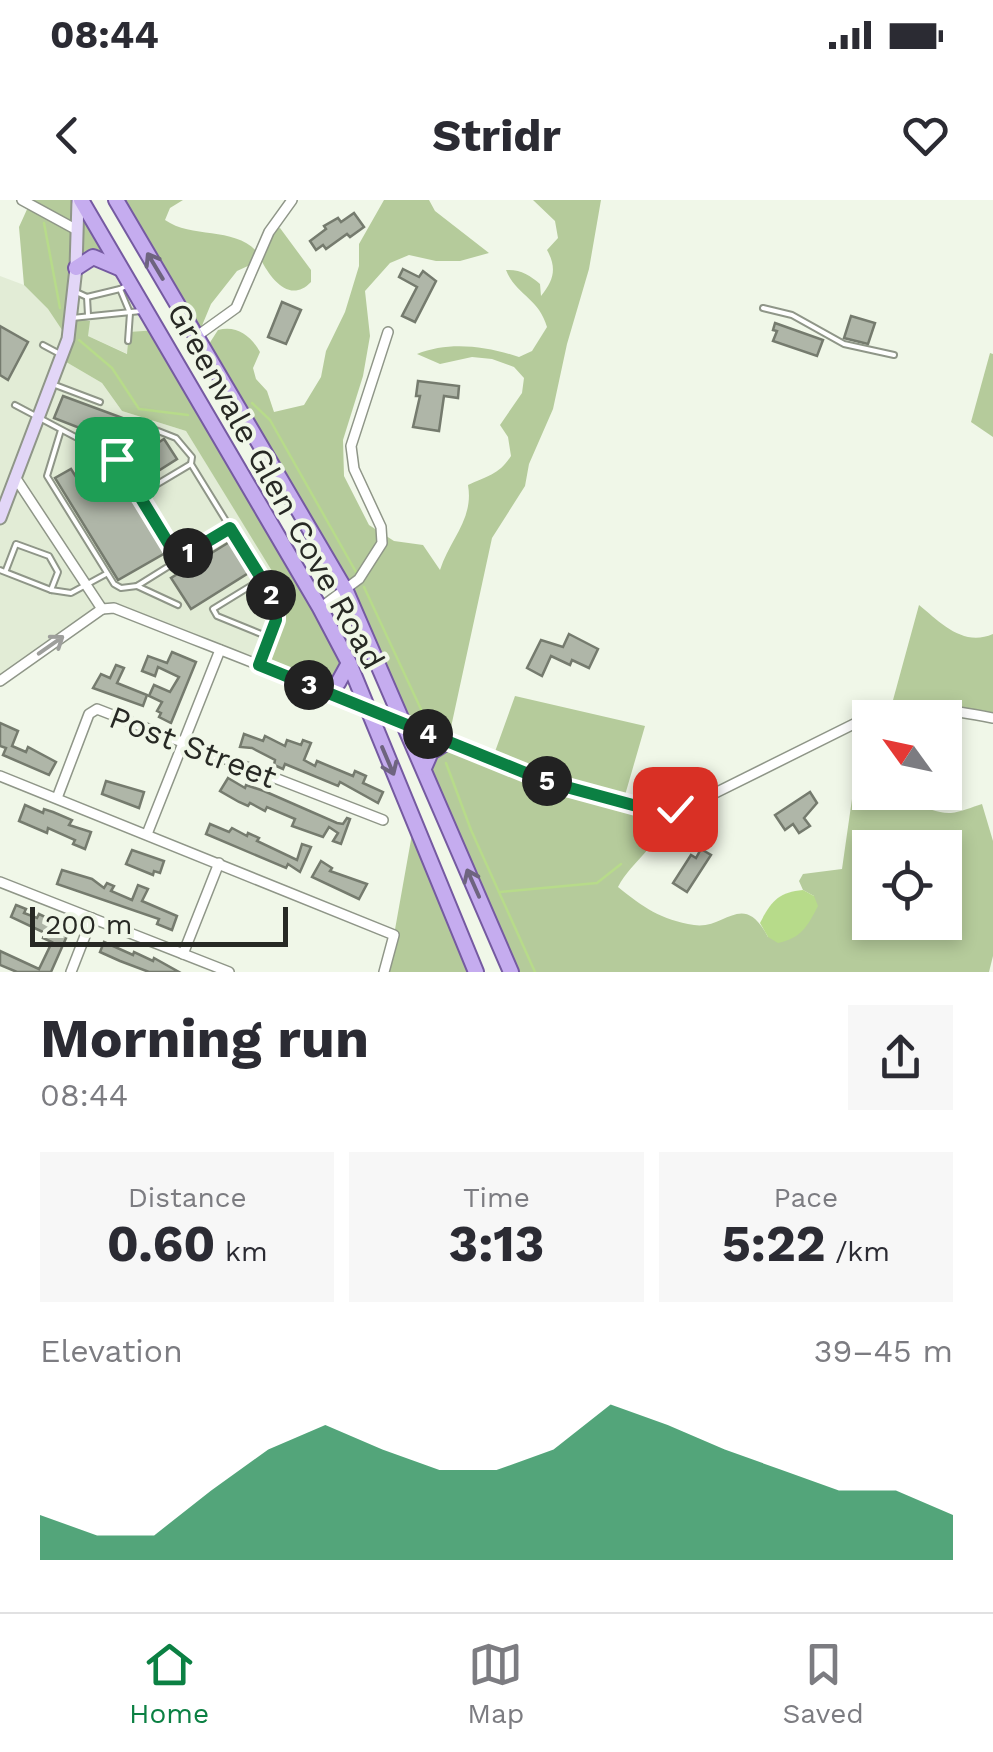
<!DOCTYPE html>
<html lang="en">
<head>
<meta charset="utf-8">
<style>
  :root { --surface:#fff; --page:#f7f7f7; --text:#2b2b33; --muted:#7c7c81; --line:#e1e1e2; --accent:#0b8043 }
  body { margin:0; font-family:"Work Sans",sans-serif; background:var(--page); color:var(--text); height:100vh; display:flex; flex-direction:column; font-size:38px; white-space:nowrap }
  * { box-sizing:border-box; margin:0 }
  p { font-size:32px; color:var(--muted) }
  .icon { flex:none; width:55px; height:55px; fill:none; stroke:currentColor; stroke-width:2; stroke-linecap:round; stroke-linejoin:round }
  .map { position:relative; height:772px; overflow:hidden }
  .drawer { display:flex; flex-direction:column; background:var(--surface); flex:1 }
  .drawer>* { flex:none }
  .needle { width:65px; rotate:303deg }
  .tools { position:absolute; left:852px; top:500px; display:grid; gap:20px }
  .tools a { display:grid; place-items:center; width:110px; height:110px; border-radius:0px; background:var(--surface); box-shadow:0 5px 15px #0003; font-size:50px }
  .scale { position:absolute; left:30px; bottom:25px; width:258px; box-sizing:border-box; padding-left:10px; border:5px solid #272924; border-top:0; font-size:28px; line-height:35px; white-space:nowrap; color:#272924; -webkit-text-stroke:8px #f0f7e8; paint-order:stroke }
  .pin { position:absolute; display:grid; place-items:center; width:85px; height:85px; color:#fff; margin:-42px; border-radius:20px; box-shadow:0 5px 15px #0006 }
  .km { position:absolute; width:50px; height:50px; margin:-25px; border-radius:50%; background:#222; color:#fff; font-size:28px; line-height:50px; text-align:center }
  .round { display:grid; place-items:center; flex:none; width:105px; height:105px; border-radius:0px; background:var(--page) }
  .summary { display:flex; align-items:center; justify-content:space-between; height:170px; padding:0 40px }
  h1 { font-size:55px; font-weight:700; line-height:75px }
  .stats { display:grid; grid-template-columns:repeat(3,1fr); gap:15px; height:170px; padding:10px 40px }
  .stats div { display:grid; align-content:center; border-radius:0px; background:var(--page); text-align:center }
  .stats b { font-size:50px; font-weight:700 }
  .stats small { font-size:28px; font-weight:400 }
  .stats p { font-size:28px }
  .chart { height:280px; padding:20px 40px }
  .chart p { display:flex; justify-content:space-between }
  .chart svg { width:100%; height:180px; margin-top:10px; fill:var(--accent); opacity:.7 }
  .status { display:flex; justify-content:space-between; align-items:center; height:70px; padding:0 50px; background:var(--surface); direction:ltr }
  .status svg { height:28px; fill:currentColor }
  header { display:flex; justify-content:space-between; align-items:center; height:130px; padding:0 40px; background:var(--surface); font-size:45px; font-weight:700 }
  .dock { display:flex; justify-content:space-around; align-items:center; height:140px; border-top:2px solid var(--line); background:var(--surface); font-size:28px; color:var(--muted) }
  .dock a { display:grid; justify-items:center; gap:5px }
  .dock .active { color:var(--accent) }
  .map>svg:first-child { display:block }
  .built { fill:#e2ecd6 }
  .green { fill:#b5cb9b; fill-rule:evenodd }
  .water { fill:#b7db8a }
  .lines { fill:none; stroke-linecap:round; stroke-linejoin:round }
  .stream { stroke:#b7db8a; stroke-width:2.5 }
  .building { fill:#afb6a8; stroke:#757b6e; stroke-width:2.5 }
  .lane-casing { stroke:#8f9688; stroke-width:8 }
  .street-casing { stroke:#8f9688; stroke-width:12 }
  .secondary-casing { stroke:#8f9688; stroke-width:15 }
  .primary-casing { stroke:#755aa1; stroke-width:18 }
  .lane { stroke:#fff; stroke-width:4 }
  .street { stroke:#fff; stroke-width:9 }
  .secondary { stroke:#e2d6f7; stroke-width:11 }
  .primary { stroke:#c5acef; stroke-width:14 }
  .oneway { stroke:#6e647f }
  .oneway2 { stroke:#9e9f9c }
  .route-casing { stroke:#fff; stroke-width:20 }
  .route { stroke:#0b8043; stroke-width:12 }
  .labels { text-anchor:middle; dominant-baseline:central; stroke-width:8; stroke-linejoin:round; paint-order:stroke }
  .street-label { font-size:32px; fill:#272924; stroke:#f0f7e8 }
</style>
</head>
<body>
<div class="status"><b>08:44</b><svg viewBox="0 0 49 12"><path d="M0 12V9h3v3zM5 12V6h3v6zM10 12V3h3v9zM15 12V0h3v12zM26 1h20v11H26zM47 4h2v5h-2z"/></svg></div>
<header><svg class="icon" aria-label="back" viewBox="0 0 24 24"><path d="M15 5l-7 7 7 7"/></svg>Stridr<svg class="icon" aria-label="heart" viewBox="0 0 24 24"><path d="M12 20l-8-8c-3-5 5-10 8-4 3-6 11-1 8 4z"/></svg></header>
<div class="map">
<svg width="993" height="772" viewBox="0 0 993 772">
  <rect width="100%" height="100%" fill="#f0f7e8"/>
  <g class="built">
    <polygon points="82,62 114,65 158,130 128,154 88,136 72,118"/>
    <polygon points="0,76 24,85 48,109 68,139 61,159 102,183 122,211 186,231 289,397 267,468 114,409 102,409 0,481"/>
  </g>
  <g class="green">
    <polygon points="33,0 80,0 114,65 82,62 72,118 90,121 88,136 127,154 129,132 158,130 349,463 326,492 267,468 288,397 186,231 122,211 102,183 61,159 68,139 48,109 24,85 19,27 29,5 37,4"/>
    <path d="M119,0H183L170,8L165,20C192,39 236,26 258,53L273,30L280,28L311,70V82C290,104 271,79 261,60L237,71L211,104L201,128L193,123Z"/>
    <path d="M384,0H429L435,11L489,53L460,61H436L409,55L390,63L365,91L370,136L363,176L343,240L344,276L369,325L394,341L423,345L440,370C450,339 474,319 468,285C487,276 499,275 511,256L508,237L500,225L522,193L524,178L514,167L492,159L472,157L440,164L417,154C449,141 486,146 519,157L532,151L547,127C539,98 516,95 506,70C520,69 530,75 540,84L541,96C554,80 557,68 547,50L558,38L555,21L533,0H601L589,69L567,144L553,209L529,264L525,286L492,338L448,541L492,560L515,496L645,526L623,602L664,610C664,644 632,660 618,687C643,707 661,720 694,725C725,730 743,689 768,737L814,696L803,690L799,681L803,674L842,669L852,599C889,577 921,615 951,613C961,612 972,607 982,604L993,641V756L989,772H511L424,568L446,542L407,526L365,431L209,151V144L218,130C237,125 251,136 260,152L253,168L256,179L267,191L274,212L304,205L321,177L326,151L345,112L359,66V44ZM870,648H945V722H870Z"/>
    <polygon points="990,153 993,154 993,237 971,222"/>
    <path d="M919,405C941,423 963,447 993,434V518L890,511Z"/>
    <polygon points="414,623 476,772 384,772 394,735"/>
  </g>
  <path class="water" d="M803,690L814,696L818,706C807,727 801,738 778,743L768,737L760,723C771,701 779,692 803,690Z"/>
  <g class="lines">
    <g class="stream">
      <polyline points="44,23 60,108"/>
      <polyline points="79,140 112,168 139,209 188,215"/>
      <polyline points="252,203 270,220 356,372"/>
      <polyline points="364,387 426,520"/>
      <polyline points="446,563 471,630 535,772"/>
      <polyline points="500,692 597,683 621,664"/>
    </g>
  </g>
  <g class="building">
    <polygon points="354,13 364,27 350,37 347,34 326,49 323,45 316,50 310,41 326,29 324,26 338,18 341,22"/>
    <polygon points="403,69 419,77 423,71 436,81 415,122 402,116 417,87 399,77"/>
    <polygon points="282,102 301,110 286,144 268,137"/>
    <polygon points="851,116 875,123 868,144 844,138"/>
    <polygon points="775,123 823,140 817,156 773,141 777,131 773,130"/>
    <polygon points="0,126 28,142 8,180 0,175"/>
    <polygon points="418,181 459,186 458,198 444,196 439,231 413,227 420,196 416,196"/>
    <polygon points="63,196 128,220 118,243 54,218"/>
    <polygon points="164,239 177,259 147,278 134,258"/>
    <polygon points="71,269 85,291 88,289 90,292 118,274 167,352 118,380 55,278"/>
    <polygon points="231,341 250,372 191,409 171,378"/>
    <polygon points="569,434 598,449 589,468 572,460 570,465 551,456 542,476 527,468 541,440 563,447"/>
    <polygon points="172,452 196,462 171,523 159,517 161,513 157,511 162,502 149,496 154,485 170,492 179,477 158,467 155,476 142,471 148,456 167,463"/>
    <polygon points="116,465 124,468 117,483 147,495 143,506 93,488 101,474 110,478"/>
    <polygon points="0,523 18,531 12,546 26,552 28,547 56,562 49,575 3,555 6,548 0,546"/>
    <polygon points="244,534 263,541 265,536 285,546 287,540 301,545 303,540 311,543 304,560 315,566 317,561 353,576 355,571 366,576 363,583 383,592 378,603 340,582 338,586 285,564 283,569 274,565 275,560 252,548 240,547"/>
    <polygon points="228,578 245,588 246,585 264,591 337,623 343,624 347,618 350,619 341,644 333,641 338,633 329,627 323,637 292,626 295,619 267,607 265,611 250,603 248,606 239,602 220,591"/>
    <polygon points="106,581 144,592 139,608 102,594"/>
    <polygon points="810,592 817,603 804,618 810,626 799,633 793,624 785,630 775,615"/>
    <polygon points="25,605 43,613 44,609 53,612 72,620 69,625 91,632 85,649 73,644 75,640 48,628 47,633 19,621"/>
    <polygon points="210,624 229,632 232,628 247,636 248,633 259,638 257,641 297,660 302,644 311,647 300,672 288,664 286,668 206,634"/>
    <polygon points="701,649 711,655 687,692 673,683 691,655 696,658"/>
    <polygon points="132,650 164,661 160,673 154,671 153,675 126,664"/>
    <polygon points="321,661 332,668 330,671 367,684 359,699 312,677"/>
    <polygon points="62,670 92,679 104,688 107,683 114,686 111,691 132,700 138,685 148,689 142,701 177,716 172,730 157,724 159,719 57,684"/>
    <polygon points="16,705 26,709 24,713 37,718 39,714 70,729 51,772 17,772 0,765 0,751 39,769 52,742 43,738 45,733 11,717"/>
    <polygon points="104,742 133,755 134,752 153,761 154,758 179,772 149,772 120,761 100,752"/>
  </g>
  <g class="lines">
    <defs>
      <g id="lane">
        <polyline points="126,86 120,89 130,113 128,141"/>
        <polyline points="76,92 87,97 88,115"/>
        <polyline points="87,97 120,89"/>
        <polyline points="763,108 792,115 844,144 894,155"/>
        <polyline points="72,118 141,111"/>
        <polyline points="43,145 58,153"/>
        <polyline points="55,185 100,202"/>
        <polyline points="15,205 117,259 131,253 139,238 153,229 176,238 192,257 191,264 276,402 276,420 259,465"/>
        <polyline points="61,230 47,276 114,384 121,388 137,386 230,328"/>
        <polyline points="117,259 139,295"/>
        <polyline points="178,359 139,295 191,264"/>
        <polyline points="0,370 51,390 71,393 106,374"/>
        <polyline points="6,370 16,344 49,356 58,372 51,390"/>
        <polyline points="262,379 213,409 217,416 271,438"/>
        <polyline points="137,386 178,405"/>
      </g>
      <g id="street">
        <polyline points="22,0 77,30"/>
        <polyline points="197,136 236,108 269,32 292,0"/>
        <polyline points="15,277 102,409"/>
        <polyline points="320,408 359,379 382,343 381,327 354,269 351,246 388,132"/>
        <path d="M102,409L114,408C197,441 281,473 364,507C439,538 614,625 691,605L876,513C917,505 952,510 993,518"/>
        <polyline points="0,481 102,409"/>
        <polyline points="0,576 394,735 384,772"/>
        <polyline points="57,598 89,514 97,509 383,620"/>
        <polyline points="147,634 220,450"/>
        <polyline points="0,682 229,772"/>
        <polyline points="183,754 219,663"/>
        <polyline points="71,772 92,718"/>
      </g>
      <polyline id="secondary" points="0,318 68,139 76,68 78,0"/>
      <g id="primary">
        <polyline points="81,0 320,408 349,463 476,772"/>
        <polyline points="116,0 346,391 511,772"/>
        <polyline points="76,68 93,57 119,68"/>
        <polyline points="323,491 338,483 349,463"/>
        <polyline points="424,568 431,552 447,542"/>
      </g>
    </defs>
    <use href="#lane" class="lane-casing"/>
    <use href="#street" class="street-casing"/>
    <use href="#secondary" class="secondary-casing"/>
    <use href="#primary" class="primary-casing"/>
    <use href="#lane" class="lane"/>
    <use href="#street" class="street"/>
    <use href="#secondary" class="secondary"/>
    <use href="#primary" class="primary"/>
  </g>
  <defs><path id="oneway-shaft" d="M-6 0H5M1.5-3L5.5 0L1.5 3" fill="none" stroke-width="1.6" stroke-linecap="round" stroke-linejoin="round" transform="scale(2.5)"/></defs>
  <g class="oneway">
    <use href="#oneway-shaft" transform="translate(155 66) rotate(-121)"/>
    <use href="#oneway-shaft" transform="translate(388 561) rotate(67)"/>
    <use href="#oneway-shaft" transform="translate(473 683) rotate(-114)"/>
  </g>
  <use class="oneway2" href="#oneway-shaft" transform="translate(51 445) rotate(-35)"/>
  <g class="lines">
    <defs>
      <polyline id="route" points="117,259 178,359 230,328 276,402 276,420 259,465 548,582 644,608 675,609"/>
    </defs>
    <use href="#route" class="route-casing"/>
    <use href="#route" class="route"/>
  </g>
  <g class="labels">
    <g class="street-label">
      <text transform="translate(276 286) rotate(61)">Greenvale Glen Cove Road</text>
      <text transform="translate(193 547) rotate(21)">Post Street</text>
    </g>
  </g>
</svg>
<div class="tools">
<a><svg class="needle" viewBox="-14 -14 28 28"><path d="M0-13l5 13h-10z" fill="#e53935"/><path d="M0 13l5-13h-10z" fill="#7c7c81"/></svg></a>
<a><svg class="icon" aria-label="locate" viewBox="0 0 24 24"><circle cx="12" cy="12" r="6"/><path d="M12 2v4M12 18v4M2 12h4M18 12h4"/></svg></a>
</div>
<div class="scale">200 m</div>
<div class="pin" style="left:117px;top:259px;background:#1e9e55"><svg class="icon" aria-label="arrive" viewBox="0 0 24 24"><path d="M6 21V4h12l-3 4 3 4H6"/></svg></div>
<div class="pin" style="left:675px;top:609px;background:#d93025"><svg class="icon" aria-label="check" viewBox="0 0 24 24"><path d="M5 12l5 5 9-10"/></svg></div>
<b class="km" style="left:188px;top:353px">1</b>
<b class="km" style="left:271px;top:395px">2</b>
<b class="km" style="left:309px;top:485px">3</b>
<b class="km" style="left:428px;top:534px">4</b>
<b class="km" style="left:547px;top:581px">5</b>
</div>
<section class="drawer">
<div class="summary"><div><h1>Morning run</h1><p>08:44</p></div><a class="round"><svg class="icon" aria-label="share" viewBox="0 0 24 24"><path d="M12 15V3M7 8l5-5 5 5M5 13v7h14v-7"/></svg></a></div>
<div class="stats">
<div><p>Distance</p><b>0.60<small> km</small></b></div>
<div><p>Time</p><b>3:13</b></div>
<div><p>Pace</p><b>5:22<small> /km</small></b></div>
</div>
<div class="chart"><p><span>Elevation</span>39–45 m</p>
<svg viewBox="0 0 160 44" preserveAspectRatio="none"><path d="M0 44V33L10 38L20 38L30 27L40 17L50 11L60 17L70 22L80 22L90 17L100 6L110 11L120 17L130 22L140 27L150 27L160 33V44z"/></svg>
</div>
</section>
<nav class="dock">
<a class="active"><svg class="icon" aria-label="home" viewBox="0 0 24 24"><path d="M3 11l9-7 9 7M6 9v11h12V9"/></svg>Home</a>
<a><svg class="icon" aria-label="map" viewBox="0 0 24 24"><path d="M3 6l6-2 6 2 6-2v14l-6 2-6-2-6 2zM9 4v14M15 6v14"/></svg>Map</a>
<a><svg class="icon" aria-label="saved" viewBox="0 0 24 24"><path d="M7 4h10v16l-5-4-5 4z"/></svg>Saved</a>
</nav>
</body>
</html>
